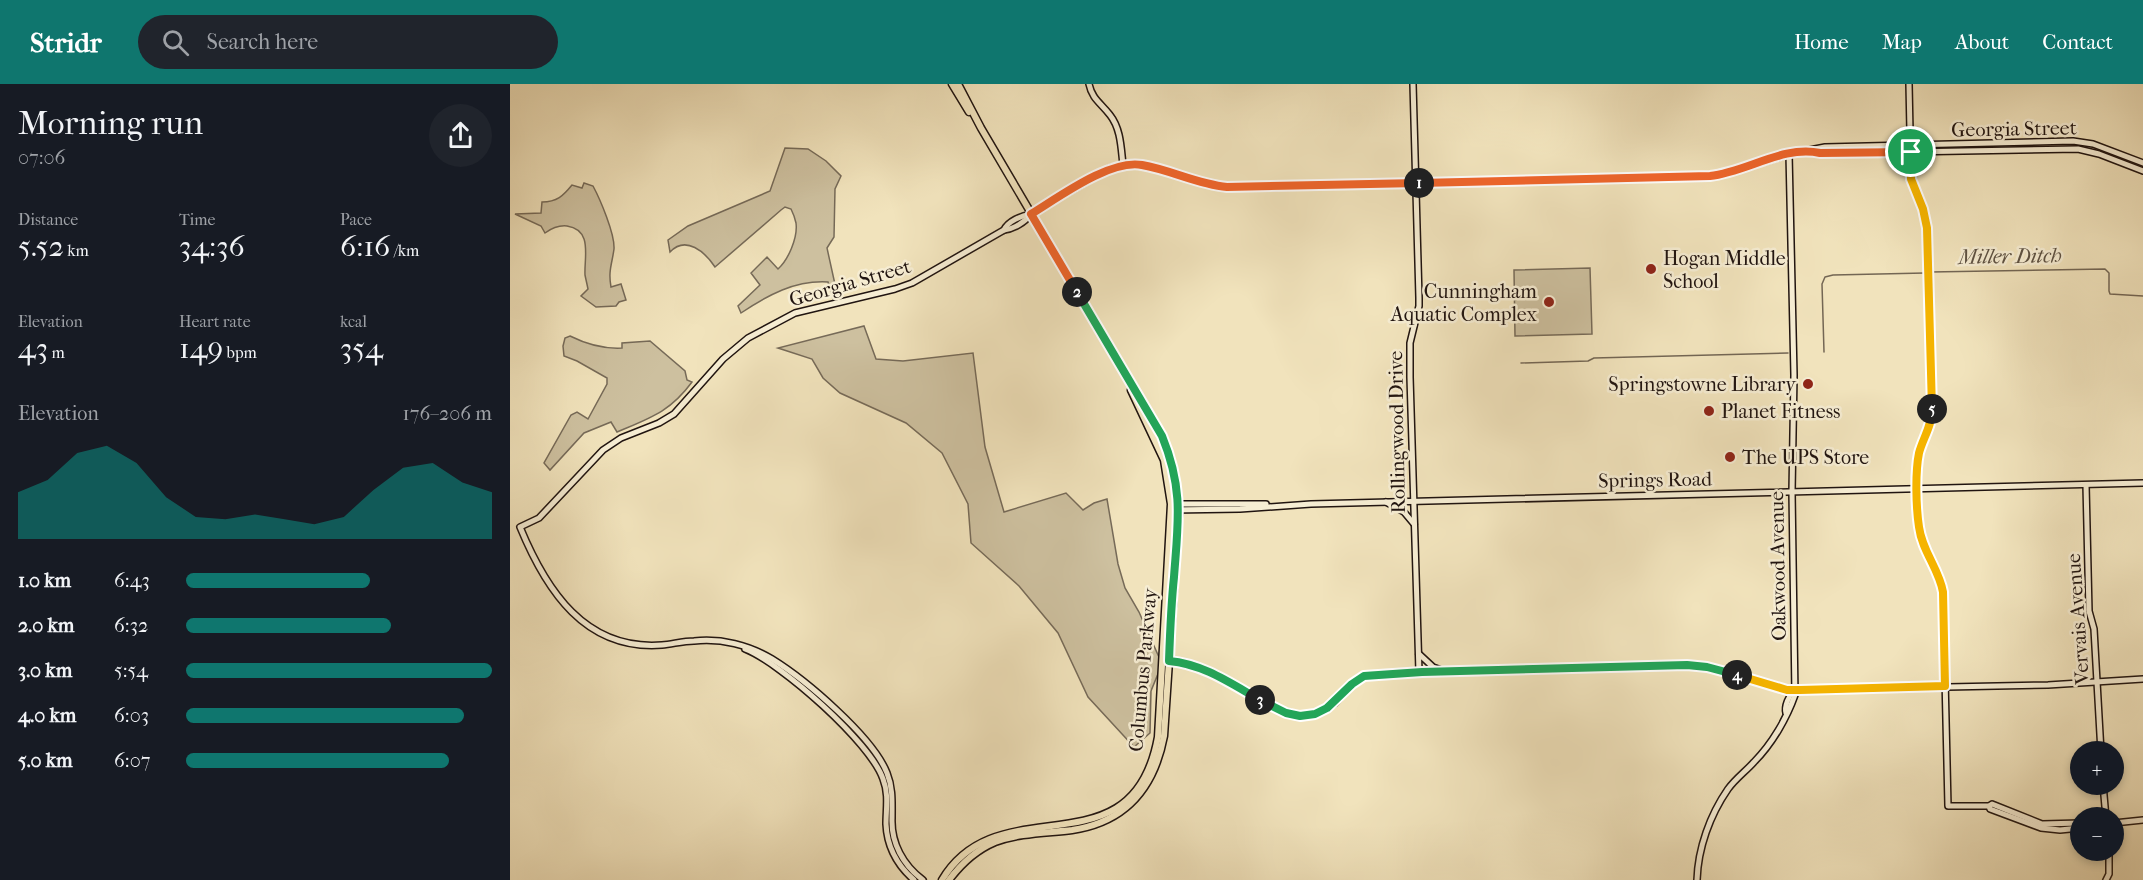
<!DOCTYPE html>
<html lang="en">
<head>
<meta charset="utf-8">
<style>
  :root { --surface:#171b24; --page:#20242c; --text:#f1f3f6; --muted:#9ea1a6; --accent:#0f766e }
  body { margin:0; font-family:"IM FELL French Canon",serif; background:var(--page); color:var(--text); height:100vh; display:flex; flex-direction:column; font-size:22px; white-space:nowrap }
  * { box-sizing:border-box; margin:0 }
  p { font-size:20px; color:var(--muted) }
  .icon { flex:none; width:33px; height:33px; fill:none; stroke:currentColor; stroke-width:2; stroke-linecap:round; stroke-linejoin:round }
  .map { position:relative; flex:1; overflow:hidden }
  .details { display:flex; flex-direction:column; background:var(--surface); width:510px }
  .details>* { flex:none }
  .controls { position:absolute; left:1560px; top:657px; display:grid; gap:12px }
  .controls a { display:grid; place-items:center; width:54px; height:54px; border-radius:50%; background:var(--surface); box-shadow:0 3px 9px #0003; font-size:30px }
  .pin { position:absolute; display:grid; place-items:center; width:51px; height:51px; color:#fff; margin:-26px; border:3px solid #fff; border-radius:50%; box-shadow:0 2px 6px #0007 }
  .km { position:absolute; width:30px; height:30px; margin:-15px; border-radius:50%; background:#222; color:#fff; font-size:16px; line-height:30px; text-align:center }
  .round { display:grid; place-items:center; flex:none; width:63px; height:63px; border-radius:32px; background:var(--page) }
  .head { display:flex; align-items:center; justify-content:space-between; height:102px; padding:0 18px }
  h1 { font-size:33px; font-weight:600; line-height:45px }
  .stats { display:grid; grid-template-columns:repeat(3,1fr); gap:9px; height:102px; padding:6px 18px }
  .stats div { display:grid; align-content:center }
  .stats b { font-size:30px; font-weight:600 }
  .stats small { font-size:16px; font-weight:400 }
  .stats p { font-size:16px }
  .chart { height:168px; padding:12px 18px }
  .chart p { display:flex; justify-content:space-between }
  .chart svg { width:100%; height:108px; margin-top:6px; fill:var(--accent); opacity:.7 }
  ul { padding:0 18px; list-style:none; font-size:20px }
  li { display:grid; grid-template-columns:96px 72px 1fr; align-items:center; height:45px }
  li i { height:15px; border-radius:8px; background:var(--accent) }
  header { display:flex; align-items:center; gap:36px; box-sizing:border-box; height:84px; padding:0 30px; background:var(--accent); color:#fff }
  header strong { font-size:28px }
  nav { display:flex; gap:33px; margin-inline-start:auto; font-size:21px }
  .search { width:420px; height:54px; background:var(--page); display:flex; align-items:center; gap:15px; box-sizing:border-box; padding:0 21px; border-radius:33px; color:var(--muted); font-size:22px }
  main { display:flex; flex:1; min-height:0 }
  .map>svg:first-child { display:block }
  .green { fill:#cdc09f; stroke:#766a58; stroke-width:1.5 }
  .lines { fill:none; stroke-linecap:round; stroke-linejoin:round }
  .stream { stroke:#736654; stroke-width:1.5 }
  .secondary-casing { stroke:#201410; stroke-width:8 }
  .primary-casing { stroke:#201410; stroke-width:9 }
  .secondary { stroke:#f6edd3; stroke-width:5 }
  .primary { stroke:#f1e3bc; stroke-width:6 }
  .split-1-casing { stroke:#fff; stroke-width:12 }
  .split-2-casing { stroke:#fff; stroke-width:12 }
  .split-3-casing { stroke:#fff; stroke-width:12 }
  .split-4-casing { stroke:#fff; stroke-width:12 }
  .split-5-casing { stroke:#fff; stroke-width:12 }
  .split-6-casing { stroke:#fff; stroke-width:12 }
  .split-1 { stroke:#f0652b; stroke-width:8 }
  .split-2 { stroke:#f0652b; stroke-width:8 }
  .split-3 { stroke:#22a559; stroke-width:8 }
  .split-4 { stroke:#22a559; stroke-width:8 }
  .split-5 { stroke:#f5b400; stroke-width:8 }
  .split-6 { stroke:#f5b400; stroke-width:8 }
  .poi-dot { fill:#8f2418; stroke:#f6edd3; stroke-width:2 }
  .labels { text-anchor:middle; dominant-baseline:central; stroke-width:5; stroke-linejoin:round; paint-order:stroke }
  .street-label { font-size:20px; fill:#201410; stroke:#f6edd3 }
  .poi-label { font-size:20px; fill:#201410; stroke:#f6edd3; text-anchor:start }
  .water-label { font-size:21px; font-style:italic; fill:#5e5243; stroke:#f6edd3 }
</style>
</head>
<body>
<header>
<strong>Stridr</strong>
<div class="search"><svg class="icon" aria-label="search" viewBox="0 0 24 24"><circle cx="10" cy="10" r="6"/><path d="M15 15l6 6"/></svg>Search here</div>
<nav><a>Home</a><a>Map</a><a>About</a><a>Contact</a></nav>
</header>
<main>
<section class="details">
<div class="head"><div><h1>Morning run</h1><p>07:06</p></div><a class="round"><svg class="icon" aria-label="share" viewBox="0 0 24 24"><path d="M12 15V3M7 8l5-5 5 5M5 13v7h14v-7"/></svg></a></div>
<div class="stats">
<div><p>Distance</p><b>5.52<small> km</small></b></div>
<div><p>Time</p><b>34:36</b></div>
<div><p>Pace</p><b>6:16<small> /km</small></b></div>
</div>
<div class="stats">
<div><p>Elevation</p><b>43<small> m</small></b></div>
<div><p>Heart rate</p><b>149<small> bpm</small></b></div>
<div><p>kcal</p><b>354</b></div>
</div>
<div class="chart"><p><span>Elevation</span>176–206 m</p>
<svg viewBox="0 0 160 44" preserveAspectRatio="none"><path d="M0 44V25L10 20L20 9L30 6L40 13L50 27L60 35L70 36L80 34L90 36L100 38L110 35L120 24L130 15L140 13L150 21L160 25V44z"/></svg>
</div>
<ul>
<li><b>1.0 km</b>6:43<i style="width:60%"></i></li>
<li><b>2.0 km</b>6:32<i style="width:67%"></i></li>
<li><b>3.0 km</b>5:54<i style="width:100%"></i></li>
<li><b>4.0 km</b>6:03<i style="width:91%"></i></li>
<li><b>5.0 km</b>6:07<i style="width:86%"></i></li>
</ul>
</section>
<div class="map">
<svg width="1633" height="796" viewBox="0 0 1633 796">
  <rect width="100%" height="100%" fill="#f1e3bc"/>
  <filter id="stains"><feTurbulence type="fractalNoise" baseFrequency=".00333" numOctaves="4"/><feColorMatrix values="0 0 0 0 .2 0 0 0 0 .09 0 0 0 0 .02 0 0 0 .5 -.17"/></filter>
  <radialGradient id="worn" r=".72"><stop offset=".6" stop-color="#630" stop-opacity="0"/><stop offset="1" stop-color="#630" stop-opacity=".3"/></radialGradient>
  <g class="green">
    <path d="M275,64L298,65L316,77L331,92L325,105L324,153L317,164L328,214L323,215L318,198C285,196 258,211 231,229L228,222L250,201L241,189L257,173L268,185C278,176 288,154 286,139C285,134 283,129 281,125L275,123L271,126L205,183C195,168 176,151 160,168L158,156L178,142L260,107Z"/>
    <path d="M74,99L83,102C90,115 105,150 104,165C102,180 98,187 101,203L111,200L116,216L109,218L106,222L86,223L71,212L78,205C77,200 76,196 75,191C74,173 83,146 57,142C48,141 42,144 35,149L31,142L5,130L31,129L32,118C47,118 53,112 62,101L72,104Z"/>
    <polygon points="1080,184 1082,250 1005,252 1004,186"/>
    <polygon points="354,242 366,275 393,277 463,269 475,363 494,428 556,409 573,426 584,419 597,415 608,480 615,504 629,528 652,580 641,607 640,649 624,663 578,613 548,549 509,502 461,459 458,420 432,369 396,339 330,309 313,294 302,275 268,264"/>
    <path d="M60,252C76,260 94,265 112,264V259L140,257L175,287L177,296L182,298C160,328 140,334 107,348L101,338L74,349L40,386L34,379L61,331L67,328L78,335L97,300V294L67,277L54,272L53,262L55,254Z"/>
  </g>
  <g class="lines">
    <g class="stream">
      <polyline points="1420,188 1595,185 1599,189 1599,207 1600,210 1633,212"/>
      <polyline points="1314,268 1312,200 1315,193 1323,191 1415,189"/>
      <polyline points="1011,279 1078,277 1084,274 1278,269"/>
    </g>
    <defs>
      <g id="secondary">
        <path d="M579,0C582,15 591,19 600,31C611,45 611,64 613,81"/>
        <polyline points="903,0 909,214 909,222 900,259 900,293 909,588"/>
        <path d="M1399,0L1401,95L1413,125L1417,144L1422,318C1422,343 1412,351 1409,372C1405,394 1406,421 1409,443C1412,467 1429,485 1433,508L1438,722H1479L1482,720L1532,740L1570,739"/>
        <polyline points="1304,68 1340,69 1568,65 1589,70 1633,87"/>
        <path d="M494,146C498,137 511,132 521,130L600,84L620,80L640,82L696,100L728,104L1200,92L1226,87L1279,70L1315,63L1563,57L1583,60L1633,79"/>
        <polyline points="1576,401 1579,527 1584,545 1591,668"/>
        <polyline points="876,418 894,428 904,440"/>
        <polyline points="661,420 756,420"/>
        <polyline points="662,426 730,425 801,420 1633,399"/>
        <path d="M235,565C271,579 361,659 373,695C379,710 376,725 376,740C377,763 388,782 404,796"/>
        <polyline points="909,570 923,583 931,586"/>
        <polyline points="657,577 671,578 696,586 768,626 790,631 805,630 817,624 825,619 842,600 854,592 911,588 1186,581 1277,606 1290,606 1538,601 1633,595"/>
        <path d="M1276,629C1274,622 1279,612 1284,606"/>
        <polyline points="1593,700 1596,734"/>
        <polyline points="1479,722 1480,725 1531,744 1550,746 1570,744"/>
        <polyline points="1604,739 1633,736"/>
        <path d="M413,796C393,781 381,759 382,734C382,718 383,704 377,689C363,653 296,596 262,575C239,561 211,554 184,557C173,557 163,560 152,561C75,567 36,506 10,443L29,434L93,366L111,354L149,339L164,330L213,275L238,254L285,229L385,205L402,199L494,146C504,145 515,138 521,130"/>
        <path d="M1187,796C1188,764 1200,731 1218,705C1225,695 1236,687 1244,678C1262,660 1277,634 1285,611L1282,408L1284,291L1279,70"/>
        <polyline points="1596,796 1599,790 1599,766"/>
      </g>
      <g id="primary">
        <polyline points="442,0 459,28"/>
        <path d="M432,796C489,700 623,792 648,653L661,420L654,376L621,306"/>
        <path d="M439,796C451,780 466,766 485,758C509,749 537,749 562,746C616,738 644,704 654,652L669,427C668,401 662,376 652,352L471,44L448,0"/>
      </g>
    </defs>
    <use href="#secondary" class="secondary-casing"/>
    <use href="#primary" class="primary-casing"/>
    <use href="#secondary" class="secondary"/>
    <use href="#primary" class="primary"/>
  </g>
  <g class="lines">
    <defs>
      <path id="split-1" d="M909,99L1200,92C1237,88 1273,61 1310,69L1401,68"/>
      <path id="split-2" d="M567,208L521,130C549,113 600,75 632,81C661,86 687,100 717,103L909,99"/>
      <path id="split-3" d="M567,208L652,352C674,406 668,438 664,493C661,521 660,549 659,577C693,580 720,599 750,616"/>
      <polyline id="split-4" points="750,616 776,629 790,632 805,630 817,624 842,600 854,592 912,588 1177,581 1197,583 1227,591"/>
      <path id="split-5" d="M1227,591L1277,606H1290L1435,602L1433,508C1429,485 1412,467 1409,443C1406,423 1405,389 1409,369C1413,354 1422,342 1422,325"/>
      <polyline id="split-6" points="1401,68 1401,95 1413,125 1417,144 1422,325"/>
    </defs>
    <use href="#split-1" class="split-1-casing"/>
    <use href="#split-2" class="split-2-casing"/>
    <use href="#split-3" class="split-3-casing"/>
    <use href="#split-4" class="split-4-casing"/>
    <use href="#split-5" class="split-5-casing"/>
    <use href="#split-6" class="split-6-casing"/>
    <use href="#split-1" class="split-1"/>
    <use href="#split-2" class="split-2"/>
    <use href="#split-3" class="split-3"/>
    <use href="#split-4" class="split-4"/>
    <use href="#split-5" class="split-5"/>
    <use href="#split-6" class="split-6"/>
  </g>
  <g class="poi-dot">
    <circle cx="1141" cy="185" r="6"/>
    <circle cx="1039" cy="218" r="6"/>
    <circle cx="1298" cy="300" r="6"/>
    <circle cx="1199" cy="327" r="6"/>
    <circle cx="1220" cy="373" r="6"/>
  </g>
  <g class="labels">
    <g class="street-label">
      <text transform="translate(1504 45) rotate(-1)">Georgia Street</text>
      <text transform="translate(340 199) rotate(-16)">Georgia Street</text>
      <text transform="translate(887 348) rotate(-91)">Rollingwood Drive</text>
      <text transform="translate(1145 396) rotate(-1)">Springs Road</text>
      <text transform="translate(1268 482) rotate(-91)">Oakwood Avenue</text>
      <text transform="translate(1568 535) rotate(-94)">Vervais Avenue</text>
      <text transform="translate(633 586) rotate(-85)">Columbus Parkway</text>
    </g>
    <g class="poi-label">
      <text x="1153" y="174">Hogan Middle<tspan x="1153" dy="23">School</tspan></text>
      <text x="1027" y="207" text-anchor="end">Cunningham<tspan x="1027" dy="23">Aquatic Complex</tspan></text>
      <text x="1286" y="300" text-anchor="end">Springstowne Library</text>
      <text x="1211" y="327">Planet Fitness</text>
      <text x="1232" y="373">The UPS Store</text>
    </g>
    <g class="water-label">
      <text transform="translate(1500 172) rotate(-1)">Miller Ditch</text>
    </g>
  </g>
  <rect width="100%" height="100%" filter="url(#stains)"/>
  <rect width="100%" height="100%" fill="url(#worn)"/>
</svg>
<div class="controls">
<a>+</a>
<a>−</a>
</div>
<div class="pin" style="left:1401px;top:68px;background:#1e9e55"><svg class="icon" aria-label="arrive" viewBox="0 0 24 24"><path d="M6 21V4h12l-3 4 3 4H6"/></svg></div>
<b class="km" style="left:909px;top:99px">1</b>
<b class="km" style="left:567px;top:208px">2</b>
<b class="km" style="left:750px;top:616px">3</b>
<b class="km" style="left:1227px;top:591px">4</b>
<b class="km" style="left:1422px;top:325px">5</b>
</div>
</main>
</body>
</html>
